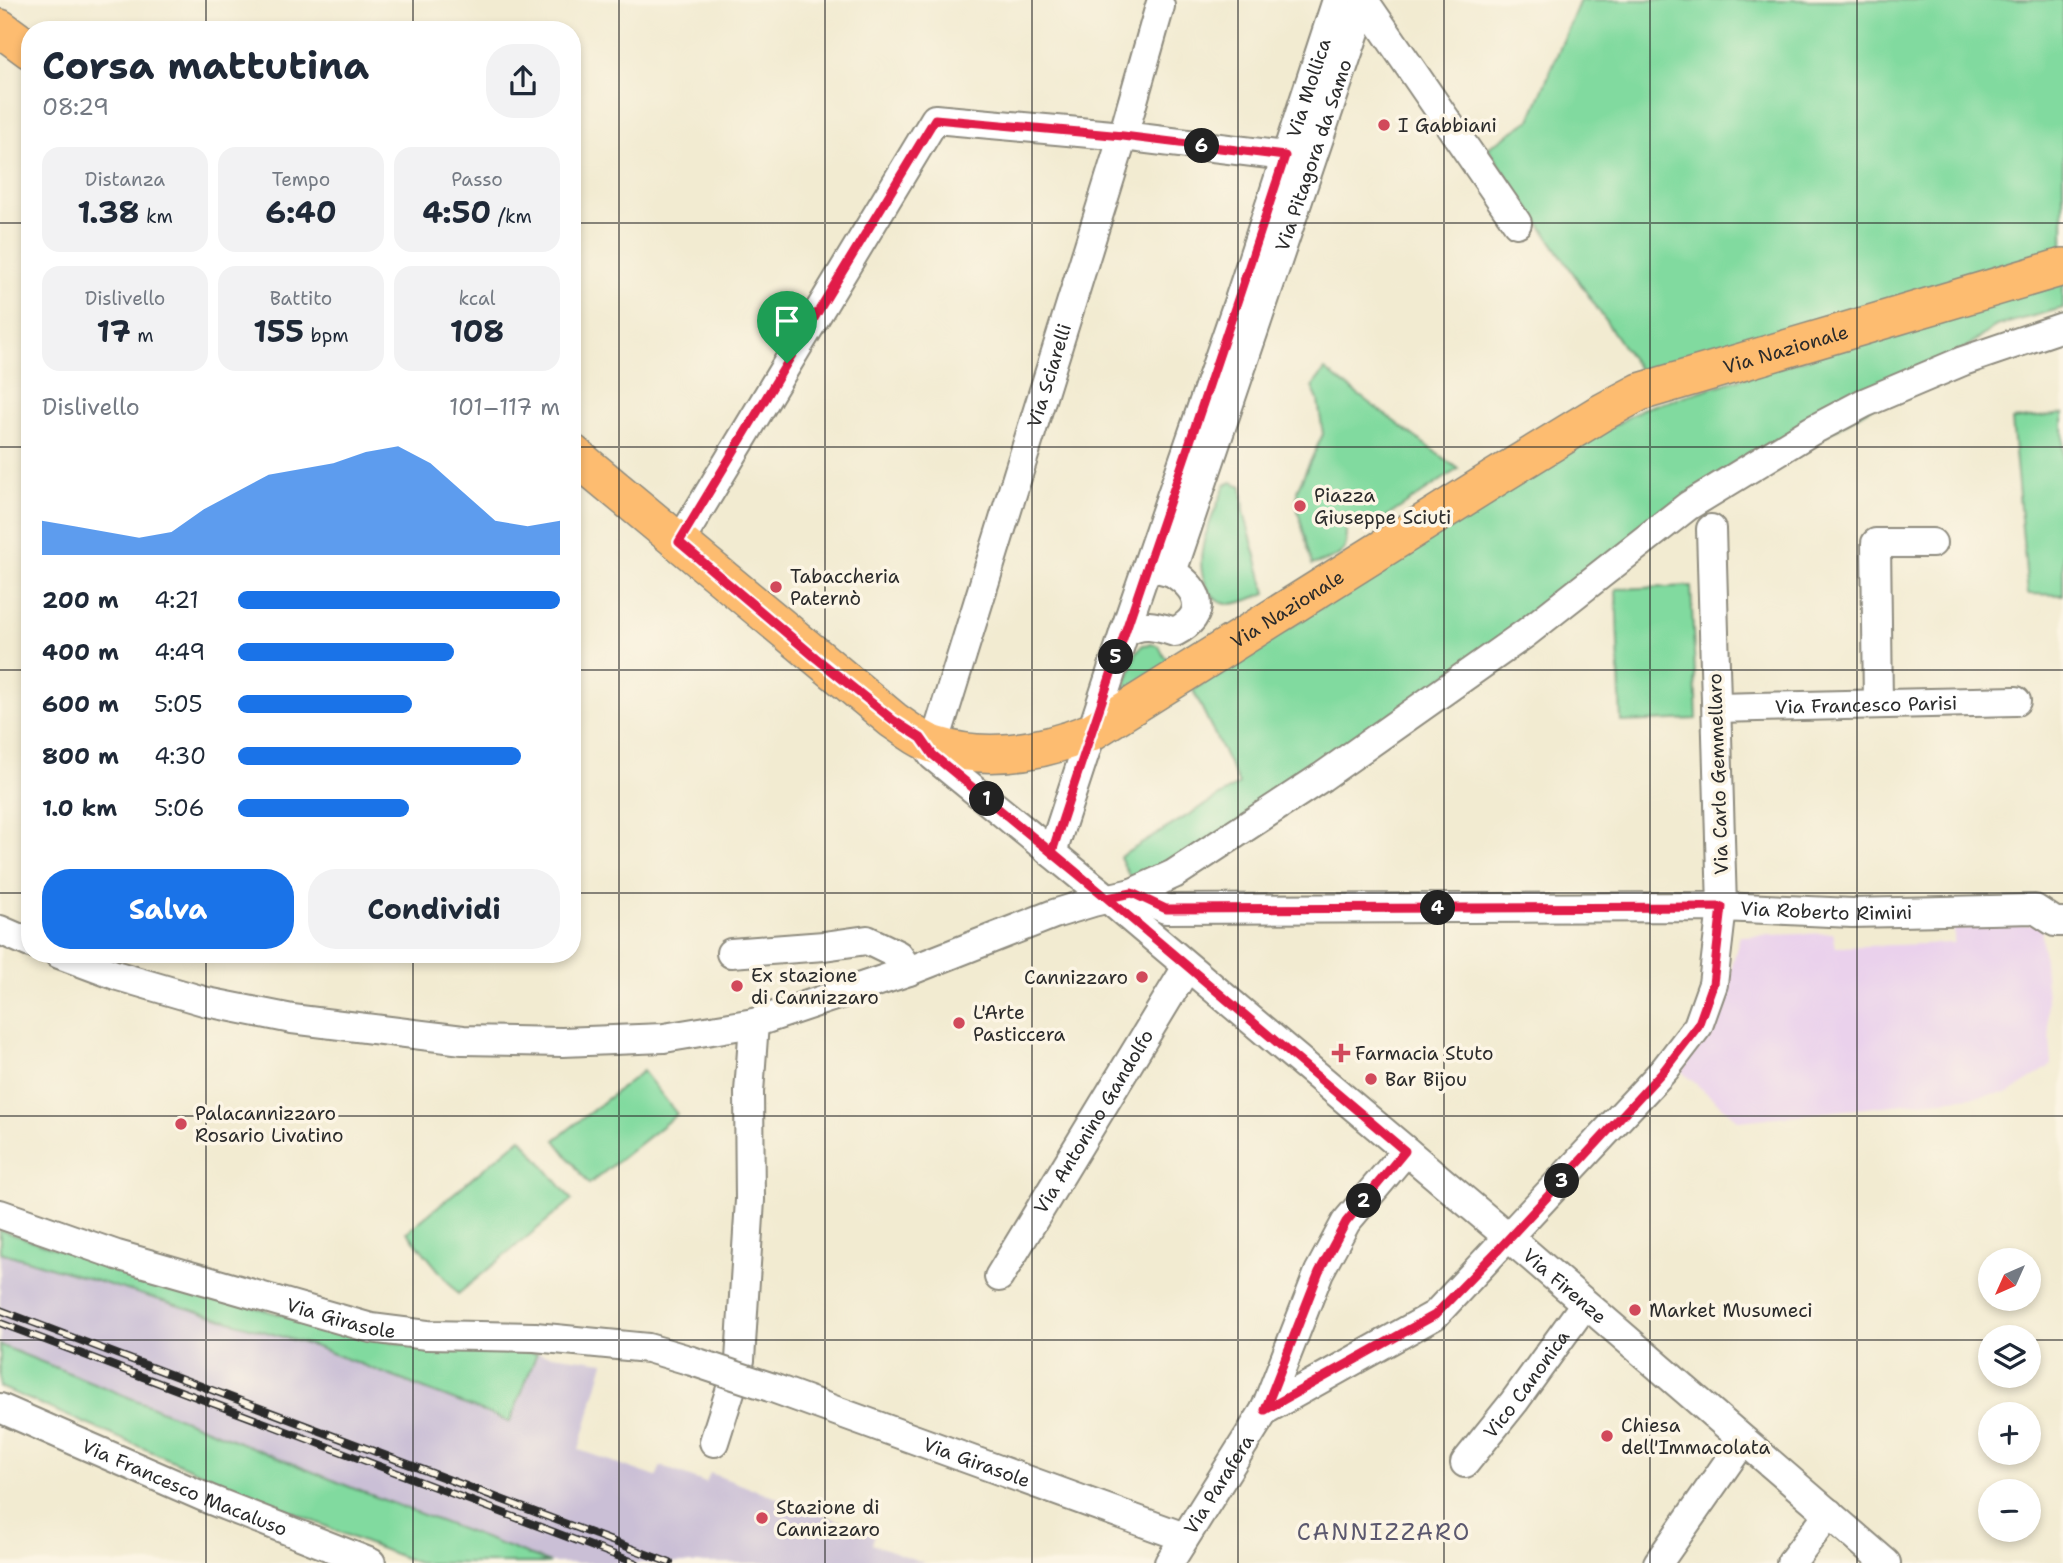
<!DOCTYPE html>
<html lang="it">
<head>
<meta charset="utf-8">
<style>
  :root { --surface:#fff; --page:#f2f2f3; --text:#1f2937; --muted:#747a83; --accent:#1a73e8 }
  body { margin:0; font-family:"Shantell Sans",sans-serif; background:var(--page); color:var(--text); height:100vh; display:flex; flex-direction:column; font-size:26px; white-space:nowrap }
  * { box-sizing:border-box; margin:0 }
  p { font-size:23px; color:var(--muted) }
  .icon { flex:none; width:38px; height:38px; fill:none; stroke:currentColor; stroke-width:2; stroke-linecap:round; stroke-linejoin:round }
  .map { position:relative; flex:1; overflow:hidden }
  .drawer { position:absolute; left:21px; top:21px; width:560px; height:942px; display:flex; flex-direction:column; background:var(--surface); border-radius:28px; box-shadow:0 4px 10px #0003 }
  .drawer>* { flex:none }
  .needle { width:46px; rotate:225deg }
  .fabs { position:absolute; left:1978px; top:1248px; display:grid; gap:14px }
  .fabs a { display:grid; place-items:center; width:63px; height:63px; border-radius:50%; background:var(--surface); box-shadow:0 4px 10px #0003; font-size:35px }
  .pin { position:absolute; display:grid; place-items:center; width:60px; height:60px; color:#fff; margin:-72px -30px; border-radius:50% 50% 50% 0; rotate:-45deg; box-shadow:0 0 7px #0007 }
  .pin .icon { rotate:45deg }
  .km { position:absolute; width:35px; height:35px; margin:-18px; border-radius:50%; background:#222; color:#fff; font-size:19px; line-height:35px; text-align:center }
  .round { display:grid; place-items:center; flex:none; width:74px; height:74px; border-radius:28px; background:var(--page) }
  .summary { display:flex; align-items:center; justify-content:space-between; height:119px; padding:0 21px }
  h1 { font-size:38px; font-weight:700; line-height:52px }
  .stats { display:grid; grid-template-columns:repeat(3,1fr); gap:10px; height:119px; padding:7px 21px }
  .stats div { display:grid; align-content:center; border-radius:18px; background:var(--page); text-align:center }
  .stats b { font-size:30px; font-weight:700 }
  .stats small { font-size:19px; font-weight:400 }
  .stats p { font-size:19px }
  .chart { height:196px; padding:14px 21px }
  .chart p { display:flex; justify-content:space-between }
  .chart svg { width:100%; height:126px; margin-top:7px; fill:var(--accent); opacity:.7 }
  .action { display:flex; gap:14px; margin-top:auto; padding:14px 21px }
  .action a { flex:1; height:80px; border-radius:28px; background:var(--accent); color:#fff; font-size:28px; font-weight:700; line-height:80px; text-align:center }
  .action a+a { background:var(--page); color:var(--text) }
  ul { padding:0 21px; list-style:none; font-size:23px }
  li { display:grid; grid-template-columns:112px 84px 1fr; align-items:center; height:52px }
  li i { height:18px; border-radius:9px; background:var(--accent) }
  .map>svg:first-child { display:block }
  .built { fill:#ead1ec }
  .industrial { fill:#cabfd6 }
  .green { fill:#81da9f; stroke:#568265; stroke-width:2 }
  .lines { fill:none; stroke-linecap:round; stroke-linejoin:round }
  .minor-casing { stroke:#8e8b7e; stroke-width:32 }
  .major-casing { stroke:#8e8b7e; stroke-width:40 }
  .minor { stroke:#fff; stroke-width:28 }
  .major { stroke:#fdbc70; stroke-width:37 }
  .rail-casing { stroke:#2b2b2b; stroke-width:8 }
  .rail { stroke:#fcf5e5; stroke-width:5; stroke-dasharray:16; stroke-linecap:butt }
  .minor-bridge-casing { stroke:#8e8b7e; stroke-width:32; stroke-linecap:butt }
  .minor-bridge { stroke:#fff; stroke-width:28 }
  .route-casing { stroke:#fff; stroke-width:14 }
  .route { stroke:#e11d48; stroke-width:9 }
  .grid { fill:none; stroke:#2b2b2b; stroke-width:2; stroke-opacity:0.55 }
  .poi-dot { fill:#d1495b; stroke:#fcf5e5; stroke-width:2.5 }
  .labels { text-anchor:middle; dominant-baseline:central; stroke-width:7; stroke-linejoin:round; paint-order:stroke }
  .street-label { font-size:19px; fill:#2b2b2b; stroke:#fcf5e5 }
  .poi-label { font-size:19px; fill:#2b2b2b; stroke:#fcf5e5; text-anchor:start }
  .quarter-label { font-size:23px; letter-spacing:2px; fill:#5b586e; stroke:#fcf5e5 }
</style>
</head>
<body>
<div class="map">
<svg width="2063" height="1563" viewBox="0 0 2063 1563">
  <rect width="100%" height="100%" fill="#fcf5e5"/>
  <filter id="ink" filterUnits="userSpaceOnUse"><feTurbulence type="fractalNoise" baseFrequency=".0143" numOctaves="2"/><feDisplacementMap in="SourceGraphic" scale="14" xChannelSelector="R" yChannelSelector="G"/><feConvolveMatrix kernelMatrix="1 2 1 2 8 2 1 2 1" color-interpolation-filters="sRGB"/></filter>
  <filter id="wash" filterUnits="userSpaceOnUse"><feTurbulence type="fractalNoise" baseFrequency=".00686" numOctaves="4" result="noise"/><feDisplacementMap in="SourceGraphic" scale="28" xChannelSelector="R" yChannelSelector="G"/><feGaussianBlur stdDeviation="1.57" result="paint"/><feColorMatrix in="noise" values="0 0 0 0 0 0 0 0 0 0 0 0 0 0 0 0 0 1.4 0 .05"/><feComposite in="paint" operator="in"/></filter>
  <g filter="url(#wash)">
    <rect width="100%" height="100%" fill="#f2ebd1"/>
    <polygon class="built" points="2041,924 2052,1065 2009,1093 1739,1121 1681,1071 1702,1043 1721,1006 1740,936 1833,933 1836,947 1954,943 1954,928"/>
    <polygon class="industrial" points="0,1252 316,1347 510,1422 537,1353 604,1362 579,1450 656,1477 661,1466 706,1483 710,1473 875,1534 872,1544 925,1563 550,1563 355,1489 0,1345"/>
    <g class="green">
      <polygon points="1580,0 2063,0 2063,254 1646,380 1488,148 1530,120"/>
      <polygon points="2063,280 2063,308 1996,326 1954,356 1519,625 1220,835 1131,880 1120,857 1239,784 1193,690 1442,529 1642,409"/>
      <path d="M1325,370L1458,469L1373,526L1355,520L1347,524C1345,532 1346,535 1346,542C1346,558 1323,561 1312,565L1298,511L1297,490L1323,434L1318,400L1312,387Z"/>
      <polygon points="2063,414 2063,595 2028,594 2012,420"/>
      <path d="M1231,482L1242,486L1244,512L1266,593C1242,602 1219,616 1206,585C1191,553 1214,516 1225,485Z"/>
      <polygon points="1691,586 1697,719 1621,722 1616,589"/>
      <polygon points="1151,644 1159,646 1164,656 1171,661 1120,702 1137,651 1143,645"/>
      <polygon points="643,1071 677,1114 589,1184 555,1140"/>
      <polygon points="521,1138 572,1200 458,1294 407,1232"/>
      <polygon points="0,1230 129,1273 364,1337 411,1345 537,1353 510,1422 316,1347 0,1252"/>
      <polygon points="0,1345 355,1489 550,1563 418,1563 358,1540 0,1387"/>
    </g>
  </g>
  <g filter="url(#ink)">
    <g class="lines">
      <defs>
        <g id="minor">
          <polyline points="1365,2 1517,223"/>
          <polyline points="679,543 935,119 1123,136 1285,156"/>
          <path id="s1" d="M1149,566L1172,572L1365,2L1364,0"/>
          <path d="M1124,633C1143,622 1155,626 1175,632C1209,614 1200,590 1172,572"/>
          <polyline points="1878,704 1876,543 1932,543"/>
          <path id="s2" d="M1717,708L2016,701"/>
          <path id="s3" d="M922,740L933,756L1107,898L1527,1253L1886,1563"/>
          <path id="s4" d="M934,745L1123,136L1160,6"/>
          <path id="s5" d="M1052,853L1124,633L1240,297L1337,0"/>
          <path id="s6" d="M1132,893L1166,909L1722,907L1852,913L2035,909L2055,922H2063"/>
          <polyline points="0,930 30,943"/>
          <polyline points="731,953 824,946 867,940 898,955 909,971"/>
          <polyline points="59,954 118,976 207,1002 292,1019 463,1040 562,1042 664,1038 754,1023 909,971 1054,914 1093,902 1132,893 1174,874 1322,777 1526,633 1688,506 1811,431 1864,403 1963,361 2063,327"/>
          <path id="s7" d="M0,1214L117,1255L371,1328L427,1335L535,1337L648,1348L692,1361"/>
          <path id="s8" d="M999,1277L1187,967"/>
          <path id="s9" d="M770,1387L1184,1537"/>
          <path id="s10" d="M0,1408L211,1500L371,1563"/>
          <polyline points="1265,1410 1435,1315 1665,1069 1698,1026 1713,984 1722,907 1711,529"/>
          <polyline points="714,1442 740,1360 750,1200 749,1092 754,1023"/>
          <path id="s11" d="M1465,1463L1514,1402L1585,1304"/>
          <path id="s12" d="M1169,1563L1265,1410L1319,1272L1346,1222L1406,1151"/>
          <polyline points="1658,1563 1743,1441"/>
          <polyline points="1791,1563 1829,1513"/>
        </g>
        <g id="major">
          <polyline points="0,28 30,50"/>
          <path id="s13" d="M572,453L893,720C906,729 920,740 935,745C988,762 1041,752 1091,732L1495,478L1599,414L1640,392L2063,267"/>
        </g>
      </defs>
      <use href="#minor" class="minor-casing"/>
      <use href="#major" class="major-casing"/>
      <use href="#minor" class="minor"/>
      <use href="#major" class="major"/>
      <defs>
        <g id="rail">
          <polyline points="0,1310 670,1563"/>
          <polyline points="0,1323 636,1563"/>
        </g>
      </defs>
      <use href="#rail" class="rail-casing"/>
      <use href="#rail" class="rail"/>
      <defs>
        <polyline id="minor-bridge" points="692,1361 770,1387"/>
      </defs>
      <use href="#minor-bridge" class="minor-bridge-casing"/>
      <use href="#minor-bridge" class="minor-bridge"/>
    </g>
  </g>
  <g class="lines" filter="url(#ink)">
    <defs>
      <path id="route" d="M787,363L679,542L816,658L893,720L921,738L933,755L1107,898L1405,1151L1346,1222L1319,1272L1265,1410L1435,1315L1499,1249L1665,1069L1698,1026L1713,984L1722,907L1166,909L1132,893L1107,898L1052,852C1127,620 1210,390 1285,156L1123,136L935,119L787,363"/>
    </defs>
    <use href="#route" class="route-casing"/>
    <use href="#route" class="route"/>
  </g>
  <path class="grid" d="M206,0V30M413,0V30M619,0V1563M825,0V1563M1032,0V1563M1238,0V1563M1444,0V1563M1650,0V1563M1857,0V1563M0,223H30M572,223H2063M0,447H30M572,447H2063M0,670H30M572,670H2063M0,893H30M572,893H2063M206,954V1563M413,954V1563M0,1116H2063M0,1340H1990M2028,1340H2063"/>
  <g class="poi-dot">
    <circle cx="1384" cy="125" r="7"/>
    <circle cx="1300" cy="506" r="7"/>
    <circle cx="776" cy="587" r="7"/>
    <circle cx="1142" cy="977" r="7"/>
    <circle cx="737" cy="986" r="7"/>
    <circle cx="959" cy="1023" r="7"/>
    <path d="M1337.5 1042.5h7v7h7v7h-7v7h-7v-7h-7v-7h7z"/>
    <circle cx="1371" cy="1079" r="7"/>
    <circle cx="181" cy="1124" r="7"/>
    <circle cx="1635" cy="1310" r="7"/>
    <circle cx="1607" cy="1436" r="7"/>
    <circle cx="762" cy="1518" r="7"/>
  </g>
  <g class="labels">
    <g class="street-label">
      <text stroke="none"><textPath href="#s5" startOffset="807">Via Mollica</textPath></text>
      <text stroke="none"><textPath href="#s1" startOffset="464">Via Pitagora da Samo</textPath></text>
      <text stroke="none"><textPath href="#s13" startOffset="1424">Via Nazionale</textPath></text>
      <text stroke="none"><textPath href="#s4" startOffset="387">Via Sciarelli</textPath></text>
      <text stroke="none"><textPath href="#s13" startOffset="858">Via Nazionale</textPath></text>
      <text stroke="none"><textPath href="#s2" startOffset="149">Via Francesco Parisi</textPath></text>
      <text transform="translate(1718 774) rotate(-92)">Via Carlo Gemmellaro</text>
      <text stroke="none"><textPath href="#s6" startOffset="698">Via Roberto Rimini</textPath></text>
      <text stroke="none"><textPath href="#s8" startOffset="182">Via Antonino Gandolfo</textPath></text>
      <text stroke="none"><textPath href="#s3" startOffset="844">Via Firenze</textPath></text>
      <text stroke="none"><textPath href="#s7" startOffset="357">Via Girasole</textPath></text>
      <text stroke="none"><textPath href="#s11" startOffset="100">Vico Canonica</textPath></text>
      <text stroke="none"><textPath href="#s9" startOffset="220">Via Girasole</textPath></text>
      <text stroke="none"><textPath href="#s12" startOffset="93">Via Parafera</textPath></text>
      <text stroke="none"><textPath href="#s10" startOffset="201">Via Francesco Macaluso</textPath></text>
    </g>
    <g class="poi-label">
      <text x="1398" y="125">I Gabbiani</text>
      <text x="1314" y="495">Piazza<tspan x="1314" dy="22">Giuseppe Sciuti</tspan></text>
      <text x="790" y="576">Tabaccheria<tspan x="790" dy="22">Paternò</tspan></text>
      <text x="751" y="975">Ex stazione<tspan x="751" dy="22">di Cannizzaro</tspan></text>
      <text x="1128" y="977" text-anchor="end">Cannizzaro</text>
      <text x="973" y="1012">L'Arte<tspan x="973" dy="22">Pasticcera</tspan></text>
      <text x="1355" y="1053">Farmacia Stuto</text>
      <text x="1385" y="1079">Bar Bijou</text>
      <text x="195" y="1113">Palacannizzaro<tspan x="195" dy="22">Rosario Livatino</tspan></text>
      <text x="1649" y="1310">Market Musumeci</text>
      <text x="1621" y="1425">Chiesa<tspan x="1621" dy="22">dell'Immacolata</tspan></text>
      <text x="776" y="1507">Stazione di<tspan x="776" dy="22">Cannizzaro</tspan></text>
    </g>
    <g class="quarter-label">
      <text x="1384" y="1532">CANNIZZARO</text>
    </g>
  </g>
</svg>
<div class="fabs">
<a><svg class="needle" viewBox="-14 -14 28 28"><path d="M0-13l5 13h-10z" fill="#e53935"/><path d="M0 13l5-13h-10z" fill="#747a83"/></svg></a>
<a><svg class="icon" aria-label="layers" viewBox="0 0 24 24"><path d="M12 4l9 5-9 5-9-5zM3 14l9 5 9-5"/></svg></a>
<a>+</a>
<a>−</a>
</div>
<div class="pin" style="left:787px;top:363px;background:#1e9e55"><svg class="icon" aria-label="arrive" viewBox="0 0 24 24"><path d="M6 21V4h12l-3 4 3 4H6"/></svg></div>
<b class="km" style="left:987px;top:799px">1</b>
<b class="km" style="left:1364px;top:1201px">2</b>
<b class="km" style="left:1562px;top:1181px">3</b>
<b class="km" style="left:1438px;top:908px">4</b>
<b class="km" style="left:1116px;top:657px">5</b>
<b class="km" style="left:1202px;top:146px">6</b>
<section class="drawer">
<div class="summary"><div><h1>Corsa mattutina</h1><p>08:29</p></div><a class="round"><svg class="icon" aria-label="share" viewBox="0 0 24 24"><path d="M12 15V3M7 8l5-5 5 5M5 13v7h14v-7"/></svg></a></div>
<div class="stats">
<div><p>Distanza</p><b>1.38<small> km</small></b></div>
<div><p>Tempo</p><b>6:40</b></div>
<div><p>Passo</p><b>4:50<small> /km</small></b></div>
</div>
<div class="stats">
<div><p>Dislivello</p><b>17<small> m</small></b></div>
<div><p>Battito</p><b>155<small> bpm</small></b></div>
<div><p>kcal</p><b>108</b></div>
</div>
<div class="chart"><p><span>Dislivello</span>101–117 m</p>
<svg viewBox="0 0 160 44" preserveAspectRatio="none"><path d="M0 44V32L10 34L20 36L30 38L40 36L50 28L60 22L70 16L80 14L90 12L100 8L110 6L120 12L130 22L140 32L150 34L160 32V44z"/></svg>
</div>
<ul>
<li><b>200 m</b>4:21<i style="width:100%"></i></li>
<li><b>400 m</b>4:49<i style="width:67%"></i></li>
<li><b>600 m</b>5:05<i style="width:54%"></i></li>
<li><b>800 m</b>4:30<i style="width:88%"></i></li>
<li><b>1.0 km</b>5:06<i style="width:53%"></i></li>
</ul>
<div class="action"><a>Salva</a><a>Condividi</a></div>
</section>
</div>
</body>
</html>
